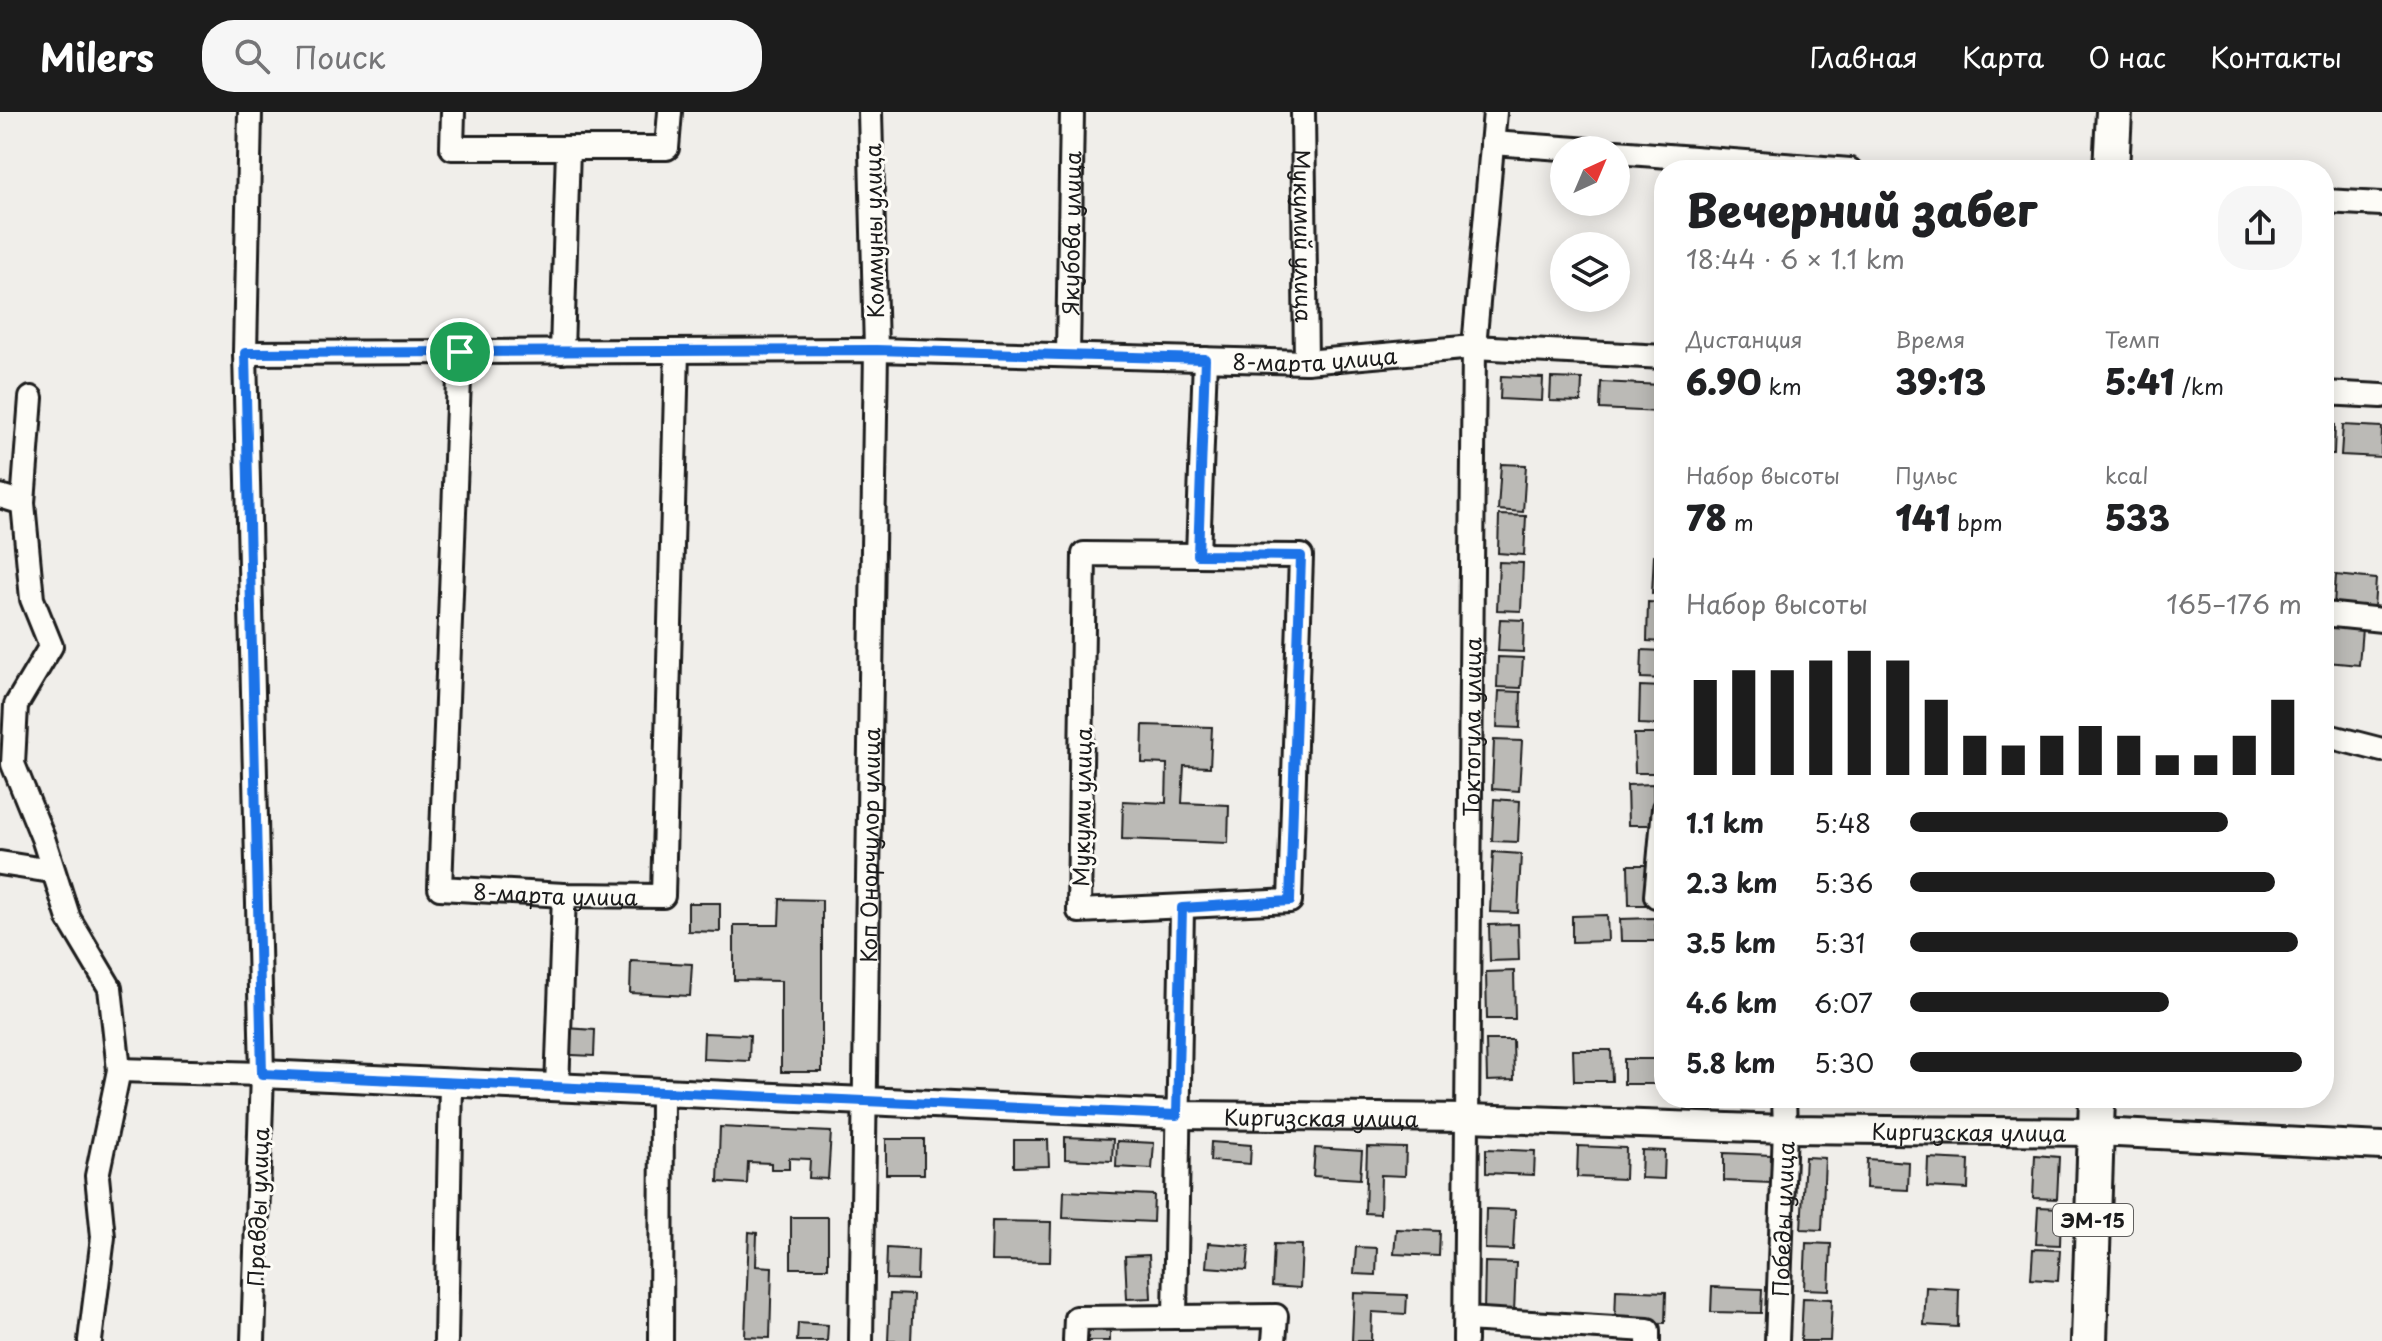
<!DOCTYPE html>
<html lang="ru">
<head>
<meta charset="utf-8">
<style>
  :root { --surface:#fff; --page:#f6f6f6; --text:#202124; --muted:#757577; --accent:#1c1c1c }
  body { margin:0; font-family:"Playpen Sans",sans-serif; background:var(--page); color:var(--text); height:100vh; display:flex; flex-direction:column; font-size:30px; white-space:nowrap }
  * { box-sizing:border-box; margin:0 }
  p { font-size:26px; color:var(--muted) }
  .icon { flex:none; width:44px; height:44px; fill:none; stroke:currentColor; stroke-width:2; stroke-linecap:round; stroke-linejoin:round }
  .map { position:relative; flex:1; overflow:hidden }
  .side { position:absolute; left:1654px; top:48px; width:680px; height:948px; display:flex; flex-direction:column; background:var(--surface); border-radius:32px; box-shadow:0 4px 20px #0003 }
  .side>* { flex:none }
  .needle { width:52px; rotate:44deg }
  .controls { position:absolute; left:1550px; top:24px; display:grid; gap:16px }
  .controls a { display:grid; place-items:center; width:80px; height:80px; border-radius:50%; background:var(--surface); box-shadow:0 4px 20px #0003; font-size:40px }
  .pin { position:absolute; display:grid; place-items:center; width:68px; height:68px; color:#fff; margin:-34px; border:4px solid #fff; border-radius:50%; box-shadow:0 2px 8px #0007 }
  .round { display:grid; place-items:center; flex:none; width:84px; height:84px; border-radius:32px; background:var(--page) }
  .summary { display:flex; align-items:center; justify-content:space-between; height:136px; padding:0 32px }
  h1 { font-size:44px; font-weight:800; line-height:60px }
  .stats { display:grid; grid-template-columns:repeat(3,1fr); gap:12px; height:136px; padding:8px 32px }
  .stats div { display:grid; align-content:center }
  .stats b { font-size:34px; font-weight:800 }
  .stats small { font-size:22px; font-weight:400 }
  .stats p { font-size:22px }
  .chart { height:224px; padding:16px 32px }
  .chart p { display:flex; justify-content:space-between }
  .chart svg { width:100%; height:144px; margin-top:8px; stroke:var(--accent); stroke-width:6 }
  ul { padding:0 32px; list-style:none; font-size:26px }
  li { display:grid; grid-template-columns:128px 96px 1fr; align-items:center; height:60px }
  li i { height:20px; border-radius:10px; background:var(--accent) }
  header { display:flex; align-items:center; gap:48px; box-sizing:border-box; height:112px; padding:0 40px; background:var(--accent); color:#fff }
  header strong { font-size:38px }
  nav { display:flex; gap:44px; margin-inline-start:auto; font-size:28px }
  .search { width:560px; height:72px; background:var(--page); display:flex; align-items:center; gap:20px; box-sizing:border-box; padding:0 28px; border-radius:32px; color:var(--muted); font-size:30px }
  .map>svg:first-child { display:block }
  .building { fill:#bbbab6; stroke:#1c1c1c; stroke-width:2 }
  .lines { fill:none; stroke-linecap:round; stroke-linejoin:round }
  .minor-casing { stroke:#1c1c1c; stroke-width:28 }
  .tertiary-casing { stroke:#1c1c1c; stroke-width:32 }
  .primary-casing { stroke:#1c1c1c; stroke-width:40 }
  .minor { stroke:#fdfcf7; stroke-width:22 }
  .tertiary { stroke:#fdfcf7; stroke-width:26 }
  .primary { stroke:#fdfcf7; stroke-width:34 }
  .route-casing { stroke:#fff; stroke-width:16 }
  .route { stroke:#1a73e8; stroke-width:10 }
  .labels { text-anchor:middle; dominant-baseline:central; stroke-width:6; stroke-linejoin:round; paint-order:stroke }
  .shield { fill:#fdfcf7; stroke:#605f5e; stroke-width:2 }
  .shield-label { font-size:20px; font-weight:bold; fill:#1c1c1c }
  .street-label { font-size:22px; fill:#1c1c1c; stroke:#fdfcf7 }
</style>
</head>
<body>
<header>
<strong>Milers</strong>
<div class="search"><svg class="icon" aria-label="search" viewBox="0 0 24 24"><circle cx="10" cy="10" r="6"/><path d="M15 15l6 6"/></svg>Поиск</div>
<nav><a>Главная</a><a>Карта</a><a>О нас</a><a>Контакты</a></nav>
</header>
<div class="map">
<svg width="2382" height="1229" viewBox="0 0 2382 1229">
  <rect width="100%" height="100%" fill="#f0eeea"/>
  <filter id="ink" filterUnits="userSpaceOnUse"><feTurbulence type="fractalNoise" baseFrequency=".0125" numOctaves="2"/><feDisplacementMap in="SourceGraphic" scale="16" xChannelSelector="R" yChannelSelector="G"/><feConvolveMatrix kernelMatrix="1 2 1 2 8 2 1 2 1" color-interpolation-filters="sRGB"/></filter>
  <g filter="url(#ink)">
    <g class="building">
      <polygon points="1501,264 1543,266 1542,289 1500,287"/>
      <polygon points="1551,266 1582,267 1581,290 1550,289"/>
      <polygon points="1601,270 1661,273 1660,300 1600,297"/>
      <polygon points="2324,312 2335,313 2334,342 2324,342"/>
      <polygon points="2343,313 2382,315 2381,345 2341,343"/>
      <polygon points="1501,352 1526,353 1523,400 1498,398"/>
      <polygon points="1499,403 1526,404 1524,443 1498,441"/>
      <polygon points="1654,443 1664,444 1664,482 1652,481"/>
      <polygon points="1499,450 1523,451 1521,499 1497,498"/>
      <polygon points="2336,463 2376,467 2374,496 2334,493"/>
      <polygon points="1648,490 1664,491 1664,530 1647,529"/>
      <polygon points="1500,507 1524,508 1523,540 1498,539"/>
      <polygon points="2330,513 2362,516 2359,553 2327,550"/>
      <polygon points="1642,538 1664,539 1664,567 1641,566"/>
      <polygon points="1498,545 1523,546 1521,576 1497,575"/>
      <polygon points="1640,574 1663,575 1661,613 1639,612"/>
      <polygon points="1499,579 1521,580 1520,616 1497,615"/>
      <polygon points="1143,613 1212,615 1210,655 1184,654 1182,691 1229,693 1228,731 1122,727 1123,689 1166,691 1167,652 1142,651"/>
      <polygon points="1634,622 1657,622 1658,661 1635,661"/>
      <polygon points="1494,628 1522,629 1519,679 1492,677"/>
      <polygon points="1653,672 1654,713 1628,713 1627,673"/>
      <polygon points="1494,687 1520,689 1518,730 1492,729"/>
      <polygon points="1493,740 1521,742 1518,801 1490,800"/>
      <polygon points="1628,753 1652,753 1653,793 1629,793"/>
      <polygon points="780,787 822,788 822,960 781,960 781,869 734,868 734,813 779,813"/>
      <polygon points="688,791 720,791 720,820 688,819"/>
      <polygon points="1607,803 1608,829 1572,830 1572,804"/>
      <polygon points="1655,806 1656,829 1621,829 1620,807"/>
      <polygon points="1518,812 1519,848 1490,849 1489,813"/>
      <polygon points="631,849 692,852 690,884 630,881"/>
      <polygon points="1514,859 1515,907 1487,907 1486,860"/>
      <polygon points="550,915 595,918 594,944 549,942"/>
      <polygon points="704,921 750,923 749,949 703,947"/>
      <polygon points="1486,928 1513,928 1514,968 1487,969"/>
      <polygon points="1573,938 1611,938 1612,969 1574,969"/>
      <polygon points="1624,947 1657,947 1658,972 1624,972"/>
      <polygon points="720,1015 831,1020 828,1067 809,1066 810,1047 789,1046 789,1057 771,1057 771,1051 748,1050 747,1072 718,1070"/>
      <polygon points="1065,1025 1113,1027 1112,1049 1065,1047"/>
      <rect x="886" y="1027" width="38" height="35"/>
      <polygon points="1014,1028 1048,1028 1049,1054 1014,1055"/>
      <polygon points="1117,1029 1154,1031 1152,1057 1116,1055"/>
      <polygon points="1211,1030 1251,1033 1250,1052 1210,1049"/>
      <polygon points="1578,1034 1626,1036 1625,1067 1577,1065"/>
      <polygon points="1367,1035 1406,1036 1405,1064 1381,1063 1380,1102 1365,1101"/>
      <polygon points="1315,1036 1362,1039 1360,1067 1313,1064"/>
      <polygon points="1486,1037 1535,1039 1534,1063 1486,1061"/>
      <polygon points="1642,1038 1665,1039 1664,1067 1641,1066"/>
      <polygon points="1724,1041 1772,1043 1771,1071 1724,1069"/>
      <polygon points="2035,1043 2059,1045 2057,1087 2033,1086"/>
      <polygon points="1805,1045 1825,1046 1822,1118 1801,1117"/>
      <polygon points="1928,1046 1969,1048 1968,1077 1927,1075"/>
      <polygon points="1867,1047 1909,1050 1908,1078 1866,1076"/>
      <polygon points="1064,1079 1154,1083 1153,1110 1063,1106"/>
      <polygon points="2038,1095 2061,1096 2060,1133 2036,1132"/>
      <polygon points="1486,1097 1515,1098 1513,1138 1485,1137"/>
      <rect x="791" y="1105" width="37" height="51"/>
      <polygon points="992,1109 1051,1110 1050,1150 991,1149"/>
      <polygon points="1396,1117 1440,1119 1439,1144 1394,1142"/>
      <polygon points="749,1120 757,1121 756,1154 772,1155 770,1226 745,1225"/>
      <polygon points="1208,1131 1249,1134 1247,1158 1206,1155"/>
      <polygon points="1806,1131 1831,1132 1829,1178 1804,1177"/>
      <polygon points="1274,1132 1302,1133 1300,1176 1272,1174"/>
      <polygon points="1356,1135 1377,1136 1376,1163 1354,1162"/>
      <polygon points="887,1136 918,1138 917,1168 886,1167"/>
      <polygon points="2033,1137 2060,1138 2058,1169 2031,1167"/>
      <polygon points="1149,1143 1151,1186 1127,1187 1125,1144"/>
      <polygon points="1485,1150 1516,1151 1514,1201 1484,1200"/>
      <polygon points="1712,1175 1762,1177 1761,1201 1711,1200"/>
      <polygon points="1926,1175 1959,1177 1958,1215 1924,1213"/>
      <polygon points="1616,1178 1666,1180 1665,1211 1615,1210"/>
      <polygon points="1354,1181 1407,1183 1406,1202 1372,1200 1371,1229 1352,1229"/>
      <polygon points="890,1182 913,1183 911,1229 888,1229"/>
      <polygon points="1803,1186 1832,1187 1830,1229 1801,1229"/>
      <polygon points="798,1211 828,1213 827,1229 797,1229"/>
      <polygon points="1085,1216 1110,1218 1110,1229 1084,1229"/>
    </g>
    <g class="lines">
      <defs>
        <g id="minor">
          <polyline points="250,0 245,241 262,962 253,1229"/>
          <polyline points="453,0 452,36 667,36 670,0"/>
          <path id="s1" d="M1303,0L1306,250"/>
          <polyline points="1492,31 1590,38"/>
          <polyline points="1616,40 1850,58"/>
          <polyline points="2324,89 2382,92"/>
          <path id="s2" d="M460,240L440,776L564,783L663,784L677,239"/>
          <polyline points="562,240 568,36"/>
          <path id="s3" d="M245,241L876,238L1306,250L1474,235L1664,245"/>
          <path id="s4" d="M1068,243L1072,0"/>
          <polyline points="2324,281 2382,284"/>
          <polyline points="31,286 23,391 32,487 51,534 16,593 13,652 43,726 69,807 110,876 119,958 97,1064 103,1125 90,1229"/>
          <polyline points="0,384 23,391"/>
          <polygon points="1084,442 1301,444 1290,789 1079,799"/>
          <polyline points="1198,443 1205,247"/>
          <polyline points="2324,502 2382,508"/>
          <polyline points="2324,623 2382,638"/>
          <polyline points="1664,696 1656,784 1664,785"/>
          <polyline points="0,751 51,759"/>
          <polyline points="119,958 262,962"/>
          <polyline points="557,976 564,783"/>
          <polyline points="1175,1205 1182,796"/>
          <polyline points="1466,1207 1648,1218 1648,1229"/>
          <polyline points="446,1229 451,971"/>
          <polyline points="661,1229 662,981"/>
          <path id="s5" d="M861,1229L876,238L870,0"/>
          <polyline points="1075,1229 1076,1206 1276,1204 1274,1229"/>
          <path id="s6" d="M1465,1229L1474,235L1495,0"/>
          <path id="s7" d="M1777,1229L1785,1017L1784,986"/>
        </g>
        <g id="tertiary">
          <path id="s8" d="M262,962L1177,1003L1468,1006L1785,1017L2097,1020L2382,1034"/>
        </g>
        <g id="primary">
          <polyline points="2111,58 2114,0"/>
          <polyline points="2089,1229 2097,986"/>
        </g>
      </defs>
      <use href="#minor" class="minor-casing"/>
      <use href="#tertiary" class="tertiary-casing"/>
      <use href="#primary" class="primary-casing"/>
      <use href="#minor" class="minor"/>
      <use href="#tertiary" class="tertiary"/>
      <use href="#primary" class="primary"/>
    </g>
  </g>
  <g class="lines" filter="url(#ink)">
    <defs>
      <polygon id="route" points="876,238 1205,247 1198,443 1301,444 1290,789 1182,796 1177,1003 262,962 245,241"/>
    </defs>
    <use href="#route" class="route-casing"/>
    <use href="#route" class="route"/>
  </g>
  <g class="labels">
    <rect class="shield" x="2053" y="1092" width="80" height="32" rx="6"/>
    <g class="shield-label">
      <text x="2093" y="1108">ЭМ-15</text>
    </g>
    <g class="street-label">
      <text transform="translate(873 119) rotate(-91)">Коммуны улица</text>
      <text stroke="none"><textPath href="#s4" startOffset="122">Якубова улица</textPath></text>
      <text stroke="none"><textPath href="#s1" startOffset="124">Мукумий улица</textPath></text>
      <text stroke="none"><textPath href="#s3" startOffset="1070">8-марта улица</textPath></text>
      <text stroke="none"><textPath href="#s6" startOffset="614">Токтогула улица</textPath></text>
      <text transform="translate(1081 695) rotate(-89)">Мукуми улица</text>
      <text stroke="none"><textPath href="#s5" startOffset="496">Коп Онорчулор улица</textPath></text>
      <text stroke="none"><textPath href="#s2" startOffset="652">8-марта улица</textPath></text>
      <text stroke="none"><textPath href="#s8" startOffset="1060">Киргизская улица</textPath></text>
      <text stroke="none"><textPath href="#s8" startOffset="1708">Киргизская улица</textPath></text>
      <text transform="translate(257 1095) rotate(-88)">Правды улица</text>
      <text stroke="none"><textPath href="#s7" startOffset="122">Победы улица</textPath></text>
    </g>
  </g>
</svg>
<div class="controls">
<a><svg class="needle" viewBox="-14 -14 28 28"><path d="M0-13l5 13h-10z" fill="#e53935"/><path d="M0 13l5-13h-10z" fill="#757577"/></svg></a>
<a><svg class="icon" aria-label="layers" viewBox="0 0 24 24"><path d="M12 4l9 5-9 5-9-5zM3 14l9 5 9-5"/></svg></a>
</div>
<div class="pin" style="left:460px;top:240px;background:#1e9e55"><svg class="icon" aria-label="arrive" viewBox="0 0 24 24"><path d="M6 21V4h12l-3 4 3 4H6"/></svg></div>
<section class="side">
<div class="summary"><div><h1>Вечерний забег</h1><p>18:44 · 6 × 1.1 km</p></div><a class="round"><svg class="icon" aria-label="share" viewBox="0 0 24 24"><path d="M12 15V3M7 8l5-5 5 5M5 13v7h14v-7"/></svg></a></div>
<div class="stats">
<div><p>Дистанция</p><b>6.90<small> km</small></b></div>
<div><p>Время</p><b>39:13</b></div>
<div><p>Темп</p><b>5:41<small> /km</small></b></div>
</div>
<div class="stats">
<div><p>Набор высоты</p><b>78<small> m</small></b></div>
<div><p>Пульс</p><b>141<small> bpm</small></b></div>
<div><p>kcal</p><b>533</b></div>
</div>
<div class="chart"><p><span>Набор высоты</span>165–176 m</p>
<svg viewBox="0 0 160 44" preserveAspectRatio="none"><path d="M5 44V15M15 44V12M25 44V12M35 44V9M45 44V6M55 44V9M65 44V21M75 44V32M85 44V35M95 44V32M105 44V29M115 44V32M125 44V38M135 44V38M145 44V32M155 44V21"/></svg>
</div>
<ul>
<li><b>1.1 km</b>5:48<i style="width:81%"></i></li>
<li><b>2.3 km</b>5:36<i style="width:93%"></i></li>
<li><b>3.5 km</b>5:31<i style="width:99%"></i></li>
<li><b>4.6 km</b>6:07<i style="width:66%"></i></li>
<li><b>5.8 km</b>5:30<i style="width:100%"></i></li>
</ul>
</section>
</div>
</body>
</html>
